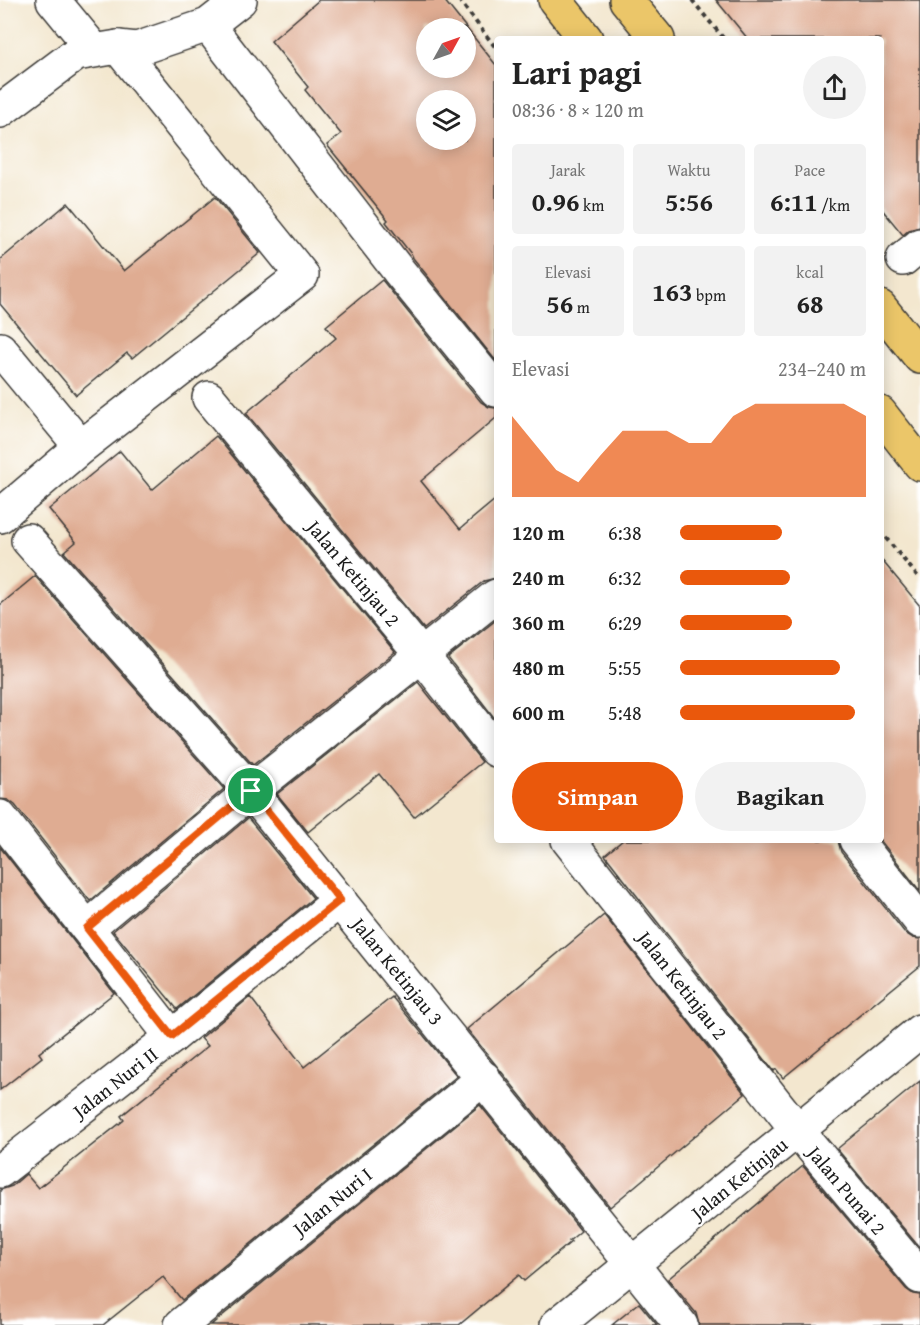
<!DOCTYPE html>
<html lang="id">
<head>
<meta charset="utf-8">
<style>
  :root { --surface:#fff; --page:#f2f2f2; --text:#222; --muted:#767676; --accent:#ea580c }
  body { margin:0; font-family:"Gentium Book Plus",serif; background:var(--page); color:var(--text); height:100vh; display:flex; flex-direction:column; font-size:22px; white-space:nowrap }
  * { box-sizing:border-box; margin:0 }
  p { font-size:20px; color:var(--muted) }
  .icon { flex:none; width:33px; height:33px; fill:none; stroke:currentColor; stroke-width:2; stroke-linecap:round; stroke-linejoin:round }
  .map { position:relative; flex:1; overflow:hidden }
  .side { position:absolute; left:494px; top:36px; width:390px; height:807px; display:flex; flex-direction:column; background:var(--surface); border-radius:6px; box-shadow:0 3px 15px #0003 }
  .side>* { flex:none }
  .needle { width:39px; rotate:50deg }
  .fabs { position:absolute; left:416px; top:18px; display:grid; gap:12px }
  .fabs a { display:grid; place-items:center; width:60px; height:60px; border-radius:50%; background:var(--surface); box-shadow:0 3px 15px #0003; font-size:30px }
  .pin { position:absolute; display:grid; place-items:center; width:51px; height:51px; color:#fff; margin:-26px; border:3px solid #fff; border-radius:50%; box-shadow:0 2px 6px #0007 }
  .round { display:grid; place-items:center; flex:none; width:63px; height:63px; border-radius:32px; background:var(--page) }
  .head { display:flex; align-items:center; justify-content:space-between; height:102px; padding:0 18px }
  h1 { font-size:33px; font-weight:700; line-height:45px }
  .figures { display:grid; grid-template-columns:repeat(3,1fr); gap:9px; height:102px; padding:6px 18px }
  .figures div { display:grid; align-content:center; border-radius:6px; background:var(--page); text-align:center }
  .figures b { font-size:26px; font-weight:700 }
  .figures small { font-size:16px; font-weight:400 }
  .figures p { font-size:16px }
  .chart { height:168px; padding:12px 18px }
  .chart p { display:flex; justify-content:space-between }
  .chart svg { width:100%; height:108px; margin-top:6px; fill:var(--accent); opacity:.7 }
  .button { display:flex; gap:12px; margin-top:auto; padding:12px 18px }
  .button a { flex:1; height:69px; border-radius:36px; background:var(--accent); color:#fff; font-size:24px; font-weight:700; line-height:69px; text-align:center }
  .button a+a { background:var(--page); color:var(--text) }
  ul { padding:0 18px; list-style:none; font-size:20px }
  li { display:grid; grid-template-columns:96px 72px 1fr; align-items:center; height:45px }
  li i { height:15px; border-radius:8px; background:var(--accent) }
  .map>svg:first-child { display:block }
  .building { fill:#dfac92; fill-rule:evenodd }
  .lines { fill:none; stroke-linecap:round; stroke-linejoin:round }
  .minor-casing { stroke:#3c3a37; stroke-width:36 }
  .major-casing { stroke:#3c3a37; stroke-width:36 }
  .path { stroke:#3c3a37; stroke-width:4; stroke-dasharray:4.5 4.5; stroke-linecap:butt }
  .minor { stroke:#fff; stroke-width:33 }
  .major { stroke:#ebc669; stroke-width:33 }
  .route-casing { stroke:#fff; stroke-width:12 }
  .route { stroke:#ea580c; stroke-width:8 }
  .labels { text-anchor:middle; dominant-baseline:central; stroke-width:4.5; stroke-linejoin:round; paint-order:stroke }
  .street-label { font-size:20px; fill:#1c1c1c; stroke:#fff }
</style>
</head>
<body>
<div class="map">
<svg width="920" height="1325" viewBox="0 0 920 1325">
  <rect width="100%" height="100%" fill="#fff"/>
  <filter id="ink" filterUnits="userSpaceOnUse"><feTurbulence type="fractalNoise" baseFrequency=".0167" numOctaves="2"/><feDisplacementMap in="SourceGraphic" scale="12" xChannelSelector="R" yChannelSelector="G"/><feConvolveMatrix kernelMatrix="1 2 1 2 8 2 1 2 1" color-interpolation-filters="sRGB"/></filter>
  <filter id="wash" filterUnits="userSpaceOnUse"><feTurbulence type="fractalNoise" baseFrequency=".008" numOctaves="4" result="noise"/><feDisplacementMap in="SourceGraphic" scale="24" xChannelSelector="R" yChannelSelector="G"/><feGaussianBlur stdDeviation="1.35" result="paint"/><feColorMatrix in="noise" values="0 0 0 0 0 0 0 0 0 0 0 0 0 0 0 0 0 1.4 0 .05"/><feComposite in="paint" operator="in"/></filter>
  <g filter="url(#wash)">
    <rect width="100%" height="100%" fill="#f3e7cf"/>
    <g id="blocks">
      <g class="building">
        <path d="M319,0H444L496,65V361L413,258L412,255L386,222L388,220L327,145L341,134L305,90L308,87L271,41ZM426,28H465V68H426ZM426,100H465V140H426Z"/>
        <polygon points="716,0 920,0 920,227 909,230 903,235 880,207 880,39 748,39"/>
        <polygon points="215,197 260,253 132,358 127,353 76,395 0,304 0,260 68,203 124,271"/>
        <polygon points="382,280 481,402 489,407 496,408 496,418 421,481 460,529 496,499 496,578 484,581 424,629 246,413 336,338 326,326"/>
        <polygon points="216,436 395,652 253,765 64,552 76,542 49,509 120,451 152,490"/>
        <polygon points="880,558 920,606 920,891 880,840"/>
        <polygon points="35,576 224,789 90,901 15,805 8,800 0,799 0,605"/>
        <polygon points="496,620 496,720 448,658"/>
        <polygon points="418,682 482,762 414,817 379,774 308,832 277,794"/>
        <polygon points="248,818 313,898 177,1009 113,931"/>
        <polygon points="623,840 838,840 841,852 905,933 913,938 920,939 920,966 783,1078 776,1069 774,1071 605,855"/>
        <polygon points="0,847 114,993 39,1053 42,1057 0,1090"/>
        <polygon points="604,915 745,1094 610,1207 467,1029"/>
        <polygon points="250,997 304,1067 392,997 457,1076 182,1300 163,1277 103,1325 0,1325 0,1190 12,1186 26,1174 38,1188 124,1120 121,1116 208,1046 201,1038"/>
        <polygon points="920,1081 920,1248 837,1149"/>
        <polygon points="480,1105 581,1231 569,1241 571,1242 524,1281 519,1275 459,1325 211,1325"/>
        <polygon points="803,1166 906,1289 913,1294 920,1295 920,1325 699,1325 696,1313 668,1279"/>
        <polygon points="639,1303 657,1325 612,1325"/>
      </g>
    </g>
  </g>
  <g filter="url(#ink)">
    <use href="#blocks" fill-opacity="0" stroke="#3c3a37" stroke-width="1.5"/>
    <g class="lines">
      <defs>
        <g id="minor">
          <polyline points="53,0 94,50"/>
          <polyline points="208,25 398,270 496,390"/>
          <polyline points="0,111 76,54 118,47 137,49 208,25 240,0"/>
          <polyline points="903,259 920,245"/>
          <polyline points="0,349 81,447"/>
          <polyline points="209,398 423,657 496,750"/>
          <polyline points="0,516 81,447 302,275 118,47"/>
          <polyline points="28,540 251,791 681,1325"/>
          <polyline points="0,817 172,1037"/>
          <polyline points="568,840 798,1131 920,1277"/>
          <polyline points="856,840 920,921"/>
          <polyline points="87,928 251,791 496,596"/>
          <polyline points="0,1171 172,1037 340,900"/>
          <polyline points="181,1325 484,1078"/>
          <polyline points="557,1325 920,1031"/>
        </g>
        <g id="major">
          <polyline points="555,0 586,39"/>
          <polyline points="626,0 658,39"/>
          <polyline points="880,307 920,357"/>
          <polyline points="880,413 920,464"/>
        </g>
      </defs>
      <use href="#minor" class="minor-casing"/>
      <use href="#major" class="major-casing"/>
      <g class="path">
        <polyline points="459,0 496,48"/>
        <polyline points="692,0 724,39"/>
        <polyline points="880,531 920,579"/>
      </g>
      <use href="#minor" class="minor"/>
      <use href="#major" class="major"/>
    </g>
  </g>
  <g class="lines" filter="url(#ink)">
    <defs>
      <polygon id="route" points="251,791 340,900 172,1036 87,928"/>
    </defs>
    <use href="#route" class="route-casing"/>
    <use href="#route" class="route"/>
  </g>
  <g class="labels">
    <g class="street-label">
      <text transform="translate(354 573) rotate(50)">Jalan Ketinjau 2</text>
      <text transform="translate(398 971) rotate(51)">Jalan Ketinjau 3</text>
      <text transform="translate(683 985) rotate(52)">Jalan Ketinjau 2</text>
      <text transform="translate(115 1082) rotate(-38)">Jalan Nuri II</text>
      <text transform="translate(739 1178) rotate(-39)">Jalan Ketinjau</text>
      <text transform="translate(847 1190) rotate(50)">Jalan Punai 2</text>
      <text transform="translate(332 1201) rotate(-39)">Jalan Nuri I</text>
    </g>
  </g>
</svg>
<div class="fabs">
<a><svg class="needle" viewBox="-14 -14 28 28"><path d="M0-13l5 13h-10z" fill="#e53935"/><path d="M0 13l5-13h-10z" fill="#767676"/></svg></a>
<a><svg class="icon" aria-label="layers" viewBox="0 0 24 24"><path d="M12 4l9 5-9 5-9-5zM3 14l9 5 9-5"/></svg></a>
</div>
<div class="pin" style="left:251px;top:791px;background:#1e9e55"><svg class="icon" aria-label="arrive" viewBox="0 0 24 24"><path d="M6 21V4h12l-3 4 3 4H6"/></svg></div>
<section class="side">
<div class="head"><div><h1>Lari pagi</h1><p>08:36 · 8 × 120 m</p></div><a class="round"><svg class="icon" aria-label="share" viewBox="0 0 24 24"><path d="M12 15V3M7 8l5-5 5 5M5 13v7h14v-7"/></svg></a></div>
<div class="figures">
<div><p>Jarak</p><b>0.96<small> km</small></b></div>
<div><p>Waktu</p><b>5:56</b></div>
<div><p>Pace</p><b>6:11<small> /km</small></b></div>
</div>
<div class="figures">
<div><p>Elevasi</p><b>56<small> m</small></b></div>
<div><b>163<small> bpm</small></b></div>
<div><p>kcal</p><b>68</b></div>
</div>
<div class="chart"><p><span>Elevasi</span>234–240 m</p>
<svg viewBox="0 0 160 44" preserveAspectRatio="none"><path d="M0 44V11L10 22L20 33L30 38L40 27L50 17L60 17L70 17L80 22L90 22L100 11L110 6L120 6L130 6L140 6L150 6L160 11V44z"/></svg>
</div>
<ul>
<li><b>120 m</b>6:38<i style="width:55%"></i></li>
<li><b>240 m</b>6:32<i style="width:59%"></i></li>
<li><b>360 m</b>6:29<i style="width:60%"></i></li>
<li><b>480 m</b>5:55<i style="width:86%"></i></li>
<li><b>600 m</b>5:48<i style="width:94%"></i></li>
</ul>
<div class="button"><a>Simpan</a><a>Bagikan</a></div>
</section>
</div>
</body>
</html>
